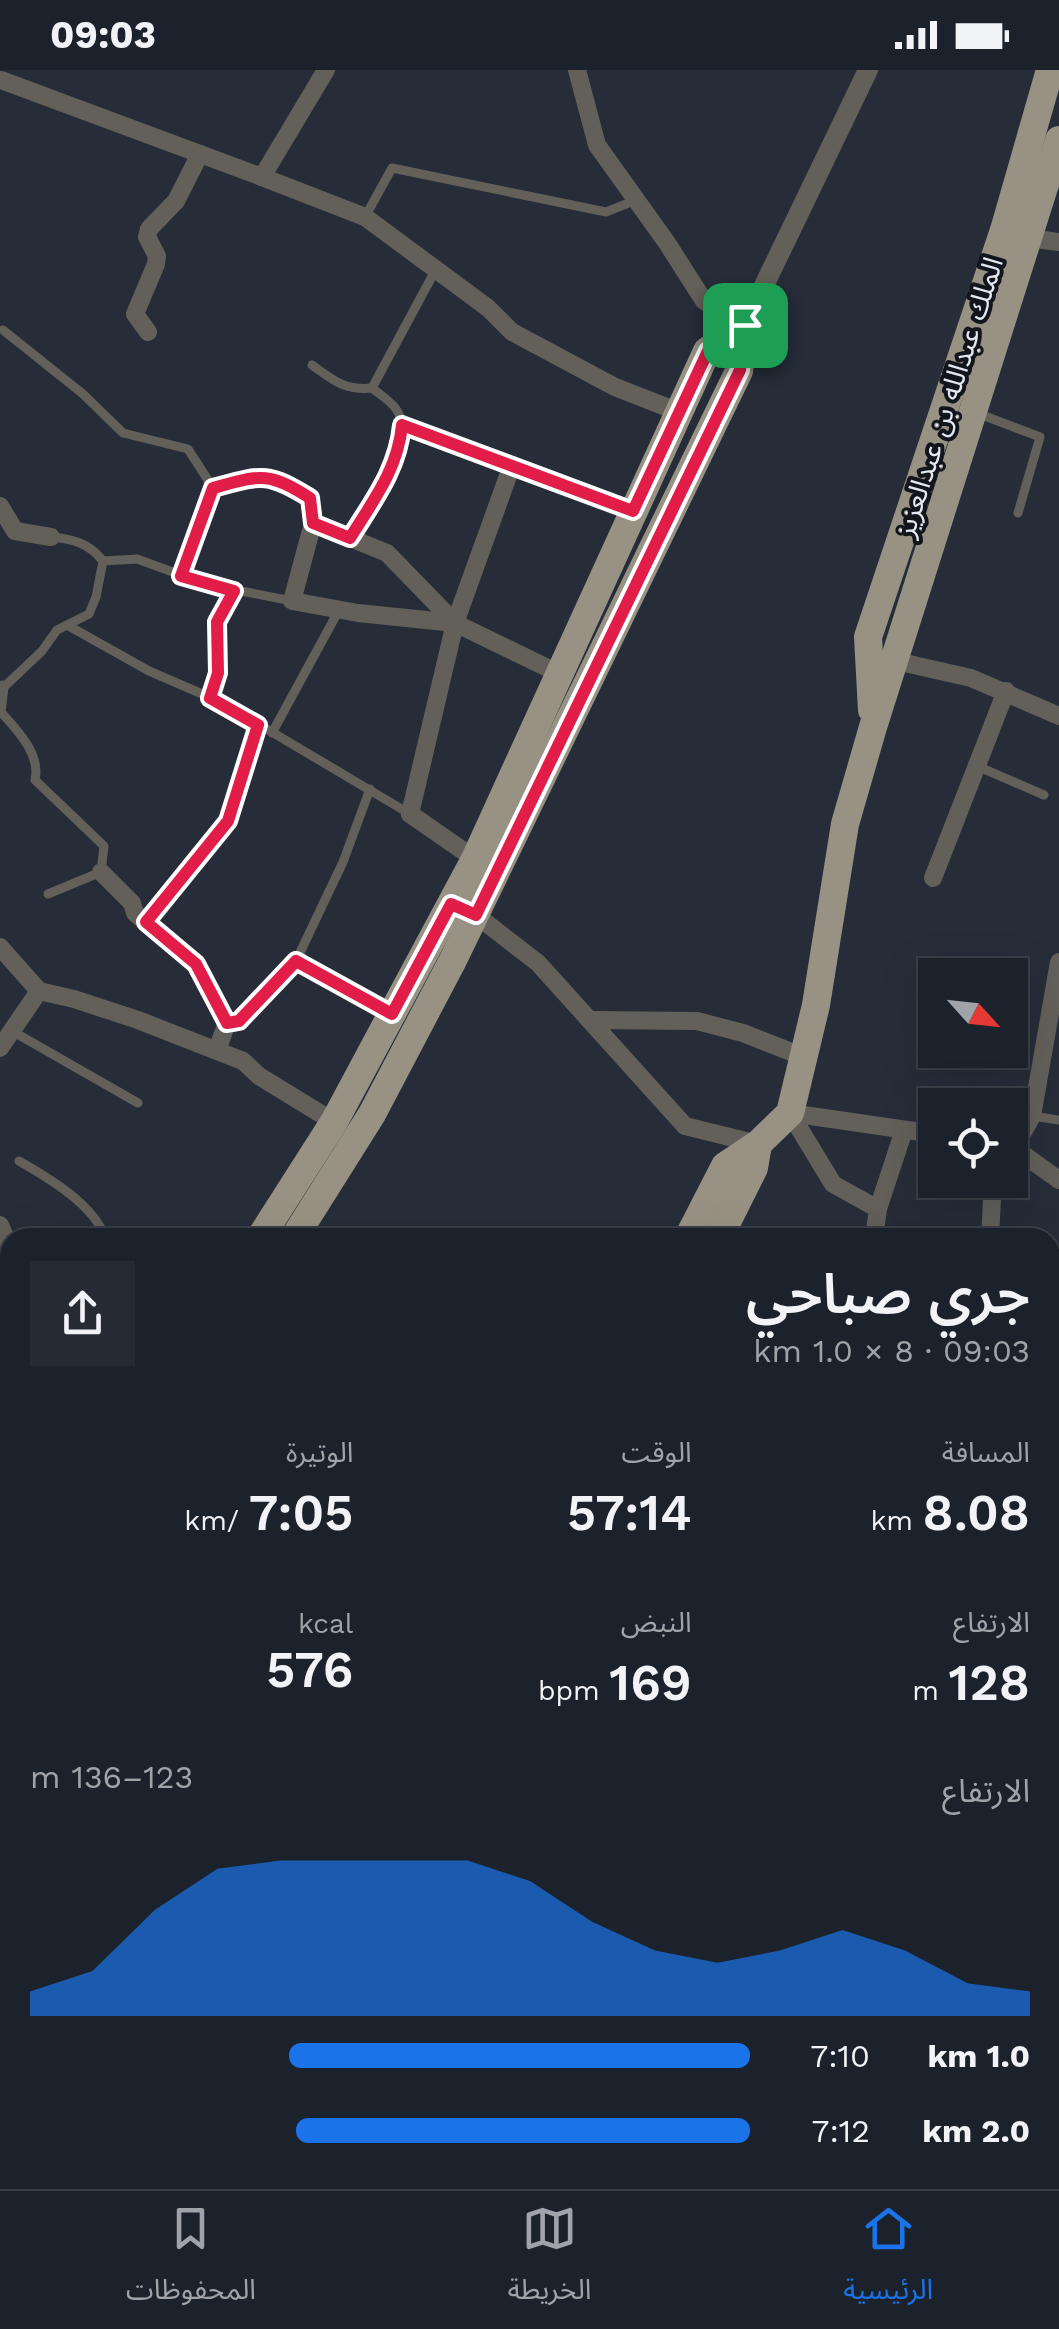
<!DOCTYPE html>
<html lang="ar">
<head>
<meta charset="utf-8">
<style>
  :root { --surface:#1c222b; --page:#252a33; --text:#f1f3f6; --muted:#a0a4a9; --line:#3a3f47; --accent:#1a73e8 }
  body { margin:0; font-family:"Work Sans","Noto Sans Arabic",sans-serif; background:var(--page); color:var(--text); direction:rtl; height:100vh; display:flex; flex-direction:column; font-size:38px; white-space:nowrap }
  * { box-sizing:border-box; margin:0 }
  p { font-size:32px; color:var(--muted) }
  .icon { flex:none; width:55px; height:55px; fill:none; stroke:currentColor; stroke-width:2; stroke-linecap:round; stroke-linejoin:round }
  .map { position:relative; flex:1; overflow:hidden; direction:ltr }
  .details { position:absolute; left:0px; top:1158px; width:1060px; height:962px; display:flex; flex-direction:column; background:var(--surface); border-radius:30px 30px 0 0; box-shadow:0 10px 40px #0002,0 0 0 2px var(--line); direction:rtl }
  .details>* { flex:none }
  .needle { width:65px; rotate:117deg }
  .controls { position:absolute; left:918px; top:888px; display:grid; gap:20px }
  .controls a { display:grid; place-items:center; width:110px; height:110px; border-radius:0px; background:var(--surface); box-shadow:0 10px 40px #0002,0 0 0 2px var(--line); font-size:50px }
  .pin { position:absolute; display:grid; place-items:center; width:85px; height:85px; color:#fff; margin:-42px; border-radius:20px; box-shadow:0 5px 15px #0006 }
  .round { display:grid; place-items:center; flex:none; width:105px; height:105px; border-radius:0px; background:var(--page) }
  .summary { display:flex; align-items:center; justify-content:space-between; height:170px; padding:0 30px }
  h1 { font-size:55px; font-weight:600; line-height:75px }
  .metrics { display:grid; grid-template-columns:repeat(3,1fr); gap:15px; height:170px; padding:10px 30px }
  .metrics div { display:grid; align-content:center }
  .metrics b { font-size:50px; font-weight:600 }
  .metrics small { font-size:28px; font-weight:400 }
  .metrics p { font-size:28px }
  .chart { height:280px; padding:20px 30px }
  .chart p { display:flex; justify-content:space-between }
  .chart svg { width:100%; height:180px; margin-top:10px; fill:var(--accent); opacity:.7 }
  ul { padding:0 30px; list-style:none; font-size:32px }
  li { display:grid; grid-template-columns:160px 120px 1fr; align-items:center; height:75px }
  li i { height:25px; border-radius:12px; background:var(--accent) }
  .status { display:flex; justify-content:space-between; align-items:center; height:70px; padding:0 50px; background:var(--surface); direction:ltr }
  .status svg { height:28px; fill:currentColor }
  .tabs { display:flex; justify-content:space-around; align-items:center; height:140px; border-top:2px solid var(--line); background:var(--surface); font-size:28px; color:var(--muted) }
  .tabs a { display:grid; justify-items:center; gap:5px }
  .tabs .on { color:var(--accent) }
  .map>svg:first-child { display:block }
  .lines { fill:none; stroke-linecap:round; stroke-linejoin:round }
  .service { stroke:#626059; stroke-width:9 }
  .minor { stroke:#626059; stroke-width:18 }
  .tertiary { stroke:#626059; stroke-width:20 }
  .primary { stroke:#979284; stroke-width:28 }
  .route-casing { stroke:#fff; stroke-width:20 }
  .route { stroke:#e11d48; stroke-width:12 }
  .labels { text-anchor:middle; dominant-baseline:central; stroke-width:8; stroke-linejoin:round; paint-order:stroke }
  .street-label { font-size:28px; fill:#e4e9f1; stroke:#12151b }
</style>
</head>
<body>
<div class="status"><b>09:03</b><svg viewBox="0 0 49 12"><path d="M0 12V9h3v3zM5 12V6h3v6zM10 12V3h3v9zM15 12V0h3v12zM26 1h20v11H26zM47 4h2v5h-2z"/></svg></div>
<div class="map">
<svg width="1059" height="2119" viewBox="0 0 1059 2119">
  <rect width="100%" height="100%" fill="#262d39"/>
  <g class="lines">
    <g class="service">
      <polyline points="365,147 392,98 606,142 636,130"/>
      <path d="M3,260L83,324L123,363L188,379L213,418C261,404 267,401 310,427L313,453"/>
      <path d="M312,295C333,310 345,321 372,318"/>
      <polyline points="977,343 1040,367 1018,443"/>
      <polyline points="402,355 512,395"/>
      <path d="M350,468C368,439 420,373 396,339C391,331 379,324 372,318L436,199"/>
      <polyline points="103,491 137,489 206,514 292,531"/>
      <polyline points="181,506 213,418"/>
      <polyline points="67,555 149,601 223,633 410,744"/>
      <path d="M2,615L4,617L42,581L57,560L89,544L96,527L103,491C89,473 73,469 51,467"/>
      <path d="M4,617L1,642C17,660 41,684 35,710L104,776L101,802L48,824"/>
      <polyline points="210,628 218,603 217,552 234,521"/>
      <polyline points="272,663 339,540"/>
      <polyline points="977,696 1044,725"/>
      <polyline points="147,853 228,751 258,655"/>
      <polyline points="296,891 343,792 370,719"/>
      <polyline points="12,961 138,1033"/>
      <polyline points="1032,1046 1059,1050"/>
      <path d="M19,1091C47,1107 95,1135 105,1168"/>
      <polyline points="1050,1907 1059,1910"/>
      <polyline points="457,2110 457,2119"/>
      <polyline points="753,2110 762,2119"/>
      <polyline points="583,2119 586,2110"/>
    </g>
    <g class="minor">
      <polyline points="326,0 262,107 365,147 488,238 512,262 615,317 679,342"/>
      <polyline points="577,0 597,75 667,173 704,231 745,255"/>
      <polyline points="1,10 262,107"/>
      <polyline points="1029,168 1059,172"/>
      <polyline points="148,262 135,244 156,194 157,186 147,167 149,159 176,131 200,84"/>
      <polyline points="0,436 15,461 51,467"/>
      <polyline points="455,553 512,395 633,441"/>
      <polyline points="896,591 971,608 1059,646"/>
      <polyline points="475,789 410,744 455,553 358,543 292,531 313,453 387,483 455,553 558,603"/>
      <polyline points="101,802 132,833 135,843 196,894 227,953 217,980"/>
      <polyline points="933,808 1006,621"/>
      <polyline points="476,845 538,893 685,1056 758,1074"/>
      <polyline points="0,877 39,921 0,978"/>
      <polyline points="39,921 74,929 138,950 243,991 259,1006 334,1052"/>
      <polyline points="589,950 697,951 743,963 804,987"/>
      <polyline points="227,953 239,951 296,891 392,944"/>
      <polyline points="790,1043 833,1114 878,1139 874,1168"/>
      <polyline points="790,1043 935,1064"/>
      <polyline points="1010,1075 1059,1110"/>
      <polyline points="1010,1079 1015,1076 1032,1046 1059,892"/>
      <polyline points="878,1139 904,1060"/>
      <polyline points="0,1155 10,1178"/>
      <polyline points="990,1168 993,1110"/>
      <polyline points="0,1189 10,1190"/>
      <polyline points="0,1413 10,1417"/>
      <polyline points="1050,1485 1059,1487"/>
      <polyline points="0,1497 10,1502"/>
      <polyline points="1050,1521 1059,1514"/>
      <polyline points="1050,1704 1059,1710"/>
      <polyline points="1050,1969 1059,1963"/>
      <polyline points="357,2110 360,2119"/>
      <polyline points="670,2119 672,2110"/>
      <polyline points="933,2119 945,2110"/>
    </g>
    <polyline class="tertiary" points="745,255 868,0"/>
    <g class="primary">
      <polyline points="872,640 868,567 1004,160 1050,0"/>
      <polyline points="260,1168 334,1052 475,789 707,281 745,255"/>
      <polyline points="294,1168 372,1044 453,890 739,301 745,255"/>
      <polyline points="688,1168 725,1096 758,1074 790,1043 816,935 845,754 873,657 1059,70"/>
      <polyline points="719,1168 754,1098 758,1074"/>
      <polyline points="0,1568 10,1552"/>
      <polyline points="0,1628 10,1610"/>
      <polyline points="252,2119 256,2110"/>
      <polyline points="287,2119 290,2110"/>
    </g>
  </g>
  <g class="lines">
    <defs>
      <path id="route" d="M745,255L740,300L476,845L451,834L392,944L296,891L239,951L227,953L196,894L146,852L228,751L258,655L210,628L218,603L217,552L234,521L181,506L213,418C261,405 267,401 310,428L313,453L350,468C373,431 398,399 402,355L633,441L708,281Z"/>
    </defs>
    <use href="#route" class="route-casing"/>
    <use href="#route" class="route"/>
  </g>
  <g class="labels">
    <g class="street-label">
      <text transform="translate(949 327) rotate(-72)">الملك عبدالله بن عبدالعزيز</text>
    </g>
  </g>
</svg>
<div class="controls">
<a><svg class="needle" viewBox="-14 -14 28 28"><path d="M0-13l5 13h-10z" fill="#e53935"/><path d="M0 13l5-13h-10z" fill="#a0a4a9"/></svg></a>
<a><svg class="icon" aria-label="locate" viewBox="0 0 24 24"><circle cx="12" cy="12" r="6"/><path d="M12 2v4M12 18v4M2 12h4M18 12h4"/></svg></a>
</div>
<div class="pin" style="left:745px;top:255px;background:#1e9e55"><svg class="icon" aria-label="arrive" viewBox="0 0 24 24"><path d="M6 21V4h12l-3 4 3 4H6"/></svg></div>
<section class="details">
<div class="summary"><div><h1>جري صباحي</h1><p>09:03 · 8 × 1.0 km</p></div><a class="round"><svg class="icon" aria-label="share" viewBox="0 0 24 24"><path d="M12 15V3M7 8l5-5 5 5M5 13v7h14v-7"/></svg></a></div>
<div class="metrics">
<div><p>المسافة</p><b>8.08<small> km</small></b></div>
<div><p>الوقت</p><b>57:14</b></div>
<div><p>الوتيرة</p><b>7:05<small> /km</small></b></div>
</div>
<div class="metrics">
<div><p>الارتفاع</p><b>128<small> m</small></b></div>
<div><p>النبض</p><b>169<small> bpm</small></b></div>
<div><p>kcal</p><b>576</b></div>
</div>
<div class="chart"><p><span>الارتفاع</span>123–136 m</p>
<svg viewBox="0 0 160 44" preserveAspectRatio="none"><path d="M0 44V38L10 33L20 18L30 8L40 6L50 6L60 6L70 6L80 11L90 21L100 28L110 31L120 28L130 23L140 28L150 36L160 38V44z"/></svg>
</div>
<ul>
<li><b>1.0 km</b>7:10<i style="width:64%"></i></li>
<li><b>2.0 km</b>7:12<i style="width:63%"></i></li>
</ul>
</section>
</div>
<nav class="tabs">
<a class="on"><svg class="icon" aria-label="home" viewBox="0 0 24 24"><path d="M3 11l9-7 9 7M6 9v11h12V9"/></svg>الرئيسية</a>
<a><svg class="icon" aria-label="map" viewBox="0 0 24 24"><path d="M3 6l6-2 6 2 6-2v14l-6 2-6-2-6 2zM9 4v14M15 6v14"/></svg>الخريطة</a>
<a><svg class="icon" aria-label="saved" viewBox="0 0 24 24"><path d="M7 4h10v16l-5-4-5 4z"/></svg>المحفوظات</a>
</nav>
</body>
</html>
